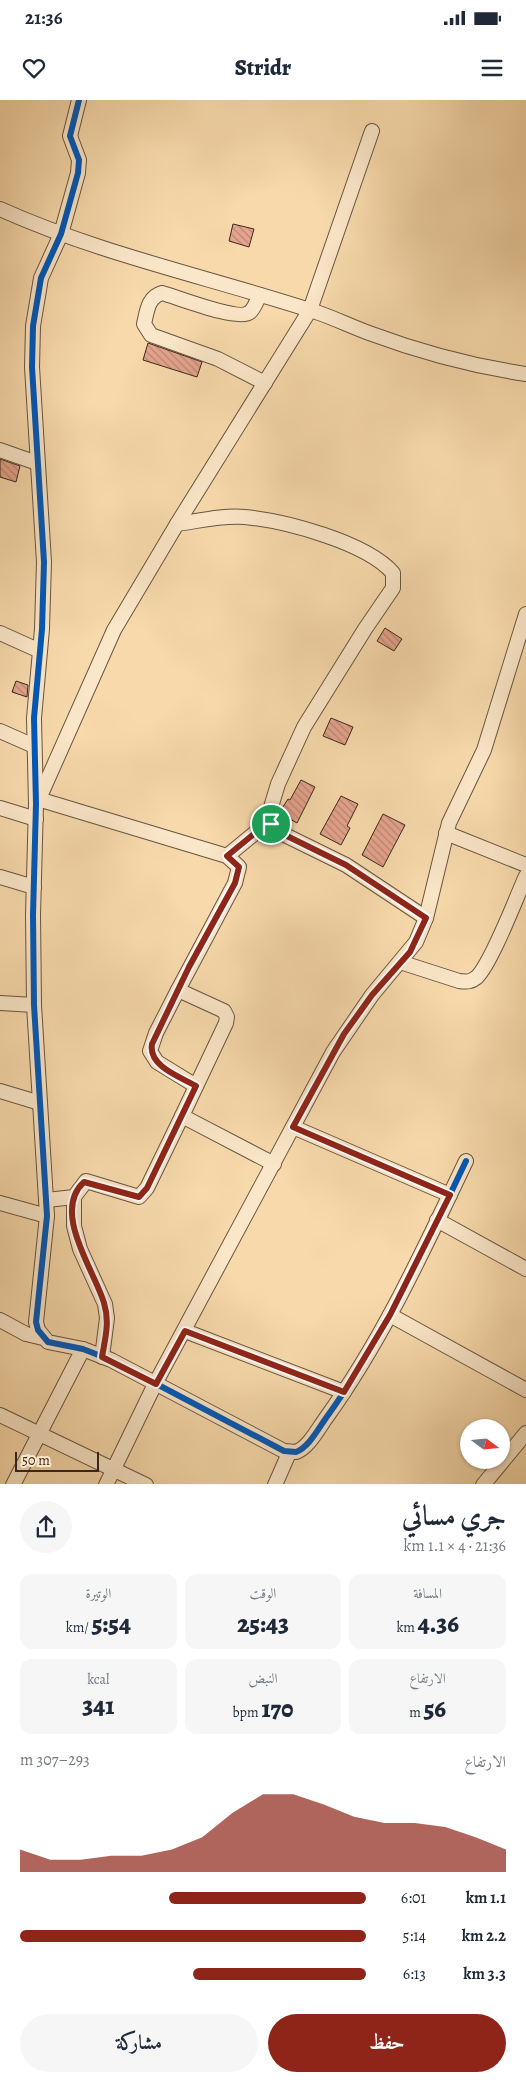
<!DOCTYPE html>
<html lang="ar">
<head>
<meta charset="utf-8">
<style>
  :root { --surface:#fff; --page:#f6f6f7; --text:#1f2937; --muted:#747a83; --accent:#8f2418 }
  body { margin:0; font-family:Alegreya,Amiri,serif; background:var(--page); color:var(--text); direction:rtl; height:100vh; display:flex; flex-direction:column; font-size:19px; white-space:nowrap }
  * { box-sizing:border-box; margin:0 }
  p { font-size:16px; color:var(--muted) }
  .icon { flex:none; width:28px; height:28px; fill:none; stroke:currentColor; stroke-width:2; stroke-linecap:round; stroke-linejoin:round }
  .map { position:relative; height:1384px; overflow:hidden; direction:ltr }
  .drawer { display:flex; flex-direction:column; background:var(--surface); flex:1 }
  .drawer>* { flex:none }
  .needle { width:32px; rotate:106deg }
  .fabs { position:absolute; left:460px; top:1319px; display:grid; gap:10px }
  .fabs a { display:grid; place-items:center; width:50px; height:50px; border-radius:50%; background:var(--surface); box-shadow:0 1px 4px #0004; font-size:25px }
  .scale { position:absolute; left:15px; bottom:12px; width:84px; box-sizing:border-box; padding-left:5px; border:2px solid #39291d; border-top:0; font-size:14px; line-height:18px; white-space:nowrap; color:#39291d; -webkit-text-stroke:4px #fae6c8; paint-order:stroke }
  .pin { position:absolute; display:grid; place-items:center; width:42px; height:42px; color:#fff; margin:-21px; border:2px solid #fff; border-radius:50%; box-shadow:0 1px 5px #0007 }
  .round { display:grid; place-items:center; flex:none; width:52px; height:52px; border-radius:26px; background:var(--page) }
  .headline { display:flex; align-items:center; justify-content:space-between; height:85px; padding:0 20px }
  h1 { font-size:28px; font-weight:800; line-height:38px }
  .stats { display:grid; grid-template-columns:repeat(3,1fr); gap:8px; height:85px; padding:5px 20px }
  .stats div { display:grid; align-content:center; border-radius:12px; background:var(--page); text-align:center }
  .stats b { font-size:25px; font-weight:800 }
  .stats small { font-size:14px; font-weight:400 }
  .stats p { font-size:14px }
  .chart { height:140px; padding:10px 20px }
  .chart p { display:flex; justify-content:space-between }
  .chart svg { width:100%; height:90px; margin-top:5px; fill:var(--accent); opacity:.7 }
  .cta { display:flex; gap:10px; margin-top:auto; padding:10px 20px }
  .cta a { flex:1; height:58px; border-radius:30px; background:var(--accent); color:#fff; font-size:20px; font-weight:800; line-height:58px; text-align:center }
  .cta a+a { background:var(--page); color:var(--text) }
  ul { padding:0 20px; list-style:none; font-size:16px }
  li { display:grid; grid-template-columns:80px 60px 1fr; align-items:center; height:38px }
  li i { height:12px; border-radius:6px; background:var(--accent) }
  .status { display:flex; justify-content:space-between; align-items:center; height:35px; padding:0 25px; background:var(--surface); direction:ltr }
  .status svg { height:14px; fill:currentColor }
  header { display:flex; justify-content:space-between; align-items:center; height:65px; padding:0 20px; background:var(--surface); font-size:22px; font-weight:800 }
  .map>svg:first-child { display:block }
  .building { fill:url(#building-back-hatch); stroke:#39291d }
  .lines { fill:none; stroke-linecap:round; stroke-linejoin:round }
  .minor-casing { stroke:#685540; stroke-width:16 }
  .minor { stroke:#fae6c8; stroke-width:14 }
  .cycleway-casing { stroke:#fae6c8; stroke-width:9 }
  .cycleway { stroke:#0057b8; stroke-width:6 }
  .route-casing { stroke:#fff; stroke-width:10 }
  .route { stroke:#8f2418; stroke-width:6 }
</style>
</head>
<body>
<div class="status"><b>21:36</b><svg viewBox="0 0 49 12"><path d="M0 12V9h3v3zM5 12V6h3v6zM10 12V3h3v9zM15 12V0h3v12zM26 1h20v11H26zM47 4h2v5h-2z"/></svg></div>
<header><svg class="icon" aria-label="menu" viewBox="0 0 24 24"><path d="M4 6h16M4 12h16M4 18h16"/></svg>Stridr<svg class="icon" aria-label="heart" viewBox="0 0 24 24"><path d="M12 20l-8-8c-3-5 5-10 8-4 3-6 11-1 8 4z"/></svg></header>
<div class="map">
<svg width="526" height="1385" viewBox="0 0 526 1385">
  <defs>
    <pattern id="building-back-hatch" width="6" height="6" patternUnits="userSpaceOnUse" patternTransform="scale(1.25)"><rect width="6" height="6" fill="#e5a48d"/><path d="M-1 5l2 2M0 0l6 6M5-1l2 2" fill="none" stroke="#bb8673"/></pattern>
  </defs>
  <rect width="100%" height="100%" fill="#f7d9ab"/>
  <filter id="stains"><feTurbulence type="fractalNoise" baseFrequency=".004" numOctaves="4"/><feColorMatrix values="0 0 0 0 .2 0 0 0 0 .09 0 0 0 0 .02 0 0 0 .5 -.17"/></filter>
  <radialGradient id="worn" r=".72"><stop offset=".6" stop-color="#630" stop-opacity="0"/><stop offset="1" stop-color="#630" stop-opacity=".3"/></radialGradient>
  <g class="building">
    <polygon points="233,124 254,129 249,147 229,141"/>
    <polygon points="148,243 202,262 197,277 143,260"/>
    <polygon points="0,359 20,366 16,382 0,377"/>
    <polygon points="385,528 402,539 394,551 377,541"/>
    <polygon points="16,581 28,585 27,597 12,592"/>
    <polygon points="331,618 353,627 345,645 323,636"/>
    <polygon points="301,680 315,687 297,723 279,713 288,699 290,700"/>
    <polygon points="341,696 358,704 347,726 350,728 341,745 320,734"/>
    <polygon points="383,714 405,725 383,767 362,755"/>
  </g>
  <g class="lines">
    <defs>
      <g id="minor">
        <path d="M79,0L70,36L79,60L78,73L61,134L41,178L33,226L32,267L44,462L42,529L34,618L36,704L33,815L34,905L47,1116L36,1222L38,1230L48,1242L83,1249L111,1260L284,1351L296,1352C309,1347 318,1329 326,1318C383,1239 424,1149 466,1061"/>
        <path d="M0,109C100,154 208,177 313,211C332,217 350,226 369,233C420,252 472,266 526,274"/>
        <path d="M260,195C257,200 254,209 250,212C239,222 177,197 162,193C148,197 147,211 144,224L151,235L218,259L265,283"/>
        <polyline points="0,350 37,363"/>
        <path d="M177,424C199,421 222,415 245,417C285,421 366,442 393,473V488L365,529L304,627L278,684L268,717L271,724L287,736L346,765L426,818"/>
        <polyline points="0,533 40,551"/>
        <polyline points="0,631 34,646"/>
        <polyline points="38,699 227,756 239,767 235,783 178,890 224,911 227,917 226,923 182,1016 274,1064"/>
        <polyline points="38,701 114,530 177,424 310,210 372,31"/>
        <polyline points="0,708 36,719"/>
        <polyline points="446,733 526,765"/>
        <polyline points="227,756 255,733 271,724"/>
        <polyline points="0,777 34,787"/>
        <path d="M400,862L459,881C467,882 471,882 477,877C492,862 516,798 526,776"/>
        <polyline points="178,890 156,933 150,951 157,962 196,986"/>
        <polyline points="0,903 34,905"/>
        <polyline points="0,991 40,1003"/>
        <polyline points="293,1027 450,1095"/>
        <polyline points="74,1097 74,1126 80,1149 105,1204 107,1218 102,1257"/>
        <polyline points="47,1100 74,1097 86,1081 139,1097 147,1088 182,1016"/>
        <polyline points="0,1103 47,1116"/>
        <polyline points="437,1120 526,1169"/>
        <polyline points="390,1215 526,1290"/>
        <polyline points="0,1220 26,1234 43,1238"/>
        <polyline points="185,1231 344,1292"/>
        <polyline points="0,1315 146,1385"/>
        <polyline points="13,1385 83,1249"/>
        <polyline points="106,1385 155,1284 333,952 372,895 416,842 426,818 449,723 484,650 526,514"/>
        <polyline points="275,1385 289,1353"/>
        <polyline points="483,1385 526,1333"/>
      </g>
    </defs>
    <use href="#minor" class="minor-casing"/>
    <use href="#minor" class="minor"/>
    <defs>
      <path id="cycleway" d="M79,0L70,36L79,60L78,73L61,134L41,178L33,226L32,267L44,462L42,529L34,618L36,704L33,815L34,905L47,1116L36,1222L38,1230L48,1242L83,1249L111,1260L284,1351L296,1352C309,1347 318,1329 326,1318C383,1239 424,1149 466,1061"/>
    </defs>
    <use href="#cycleway" class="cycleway-casing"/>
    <use href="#cycleway" class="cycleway"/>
  </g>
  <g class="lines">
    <defs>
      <path id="route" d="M271,724L287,736L346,765L426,818L410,852L372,895L344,934L293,1027L450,1095L390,1215L344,1292L185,1231L156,1284L102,1257C105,1239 110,1222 104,1203C95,1171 51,1112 84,1082L139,1097L147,1088L196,986C180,977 148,966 152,944L189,867L235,783L239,767L227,756L255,733Z"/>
    </defs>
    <use href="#route" class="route-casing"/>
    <use href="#route" class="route"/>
  </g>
  <rect width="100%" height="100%" filter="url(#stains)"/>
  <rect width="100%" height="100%" fill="url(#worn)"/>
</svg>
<div class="fabs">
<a><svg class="needle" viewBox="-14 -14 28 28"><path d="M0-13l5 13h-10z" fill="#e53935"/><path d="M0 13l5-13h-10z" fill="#747a83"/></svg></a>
</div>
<div class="scale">50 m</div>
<div class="pin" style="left:271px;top:724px;background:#1e9e55"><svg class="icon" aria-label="arrive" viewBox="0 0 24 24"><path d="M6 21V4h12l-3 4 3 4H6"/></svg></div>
</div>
<section class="drawer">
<div class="headline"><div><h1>جري مسائي</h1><p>21:36 · 4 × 1.1 km</p></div><a class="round"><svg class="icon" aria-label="share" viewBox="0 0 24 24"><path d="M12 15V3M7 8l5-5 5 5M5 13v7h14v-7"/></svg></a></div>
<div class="stats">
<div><p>المسافة</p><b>4.36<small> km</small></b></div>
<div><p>الوقت</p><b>25:43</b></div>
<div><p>الوتيرة</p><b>5:54<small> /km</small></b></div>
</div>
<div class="stats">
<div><p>الارتفاع</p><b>56<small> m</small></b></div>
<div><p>النبض</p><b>170<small> bpm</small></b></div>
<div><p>kcal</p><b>341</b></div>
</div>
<div class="chart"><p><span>الارتفاع</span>293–307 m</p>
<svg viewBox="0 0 160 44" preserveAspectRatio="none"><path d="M0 44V33L10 38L20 38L30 36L40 36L50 33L60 27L70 15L80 6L90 6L100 11L110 17L120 20L130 20L140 22L150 27L160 33V44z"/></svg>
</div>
<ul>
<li><b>1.1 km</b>6:01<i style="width:57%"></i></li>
<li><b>2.2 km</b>5:14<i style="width:100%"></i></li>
<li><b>3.3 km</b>6:13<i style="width:50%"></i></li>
</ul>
<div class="cta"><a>حفظ</a><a>مشاركة</a></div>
</section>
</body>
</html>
